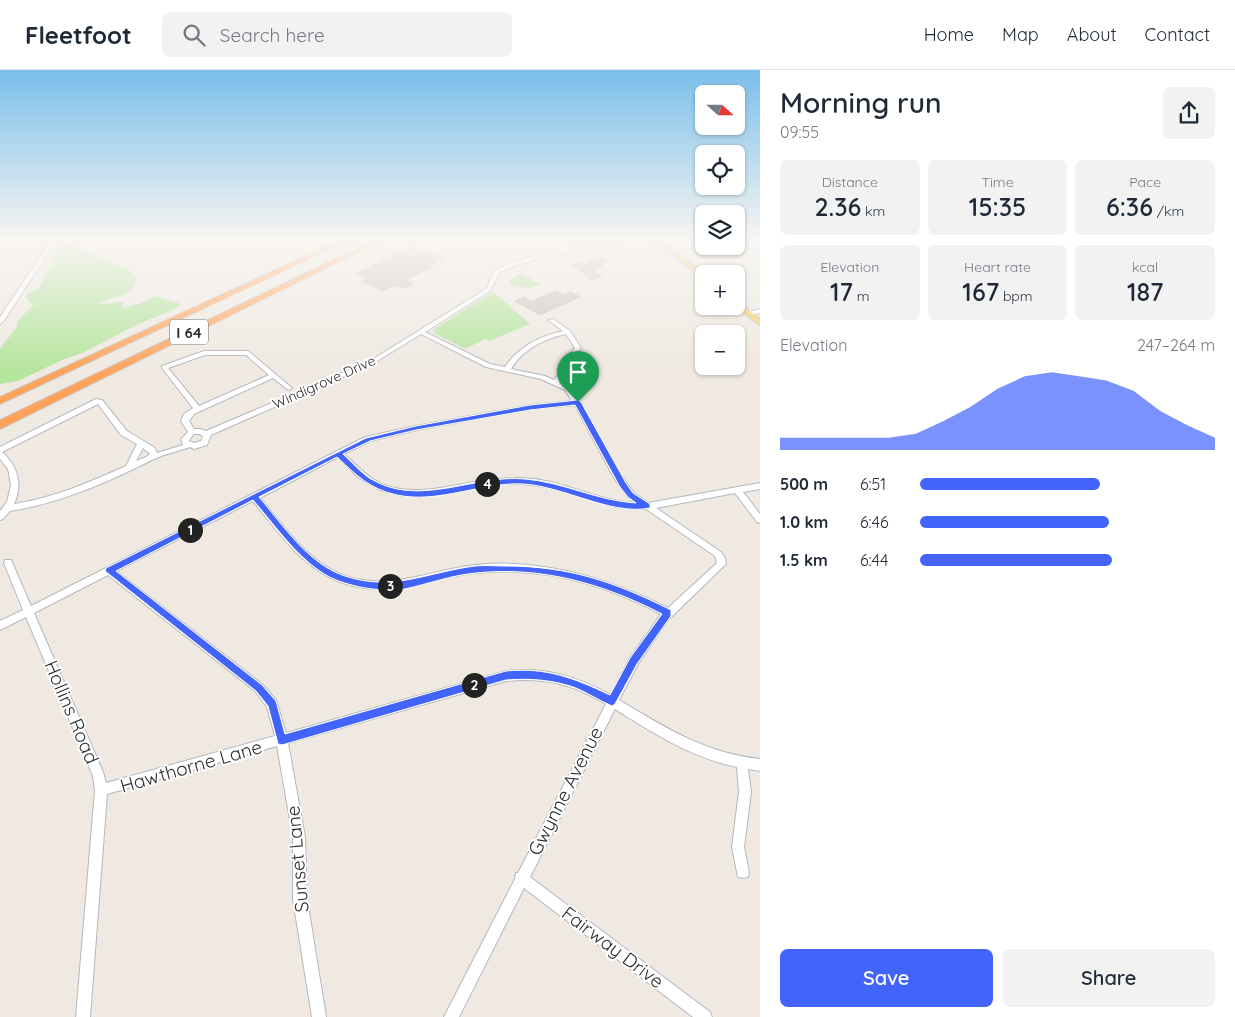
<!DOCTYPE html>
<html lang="en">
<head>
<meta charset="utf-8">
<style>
  :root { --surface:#fff; --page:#f2f2f3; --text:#1f2937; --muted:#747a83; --line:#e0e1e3; --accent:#4264fb }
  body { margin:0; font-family:Quicksand,sans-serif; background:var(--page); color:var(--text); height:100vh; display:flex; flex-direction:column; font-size:19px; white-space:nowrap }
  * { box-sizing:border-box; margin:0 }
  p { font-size:16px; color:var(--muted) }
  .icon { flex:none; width:28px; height:28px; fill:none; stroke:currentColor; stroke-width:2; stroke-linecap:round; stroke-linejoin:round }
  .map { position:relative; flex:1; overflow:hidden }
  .details { display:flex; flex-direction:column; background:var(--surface); width:475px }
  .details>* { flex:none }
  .needle { width:32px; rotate:111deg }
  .buttons { position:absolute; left:695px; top:15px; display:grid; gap:10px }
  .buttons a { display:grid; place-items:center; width:50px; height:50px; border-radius:8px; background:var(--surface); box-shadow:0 1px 4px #0004; font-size:25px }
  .pin { position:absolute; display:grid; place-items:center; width:42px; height:42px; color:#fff; margin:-51px -21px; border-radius:50% 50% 50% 0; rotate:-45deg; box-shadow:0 0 5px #0007 }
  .pin .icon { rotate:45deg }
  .km { position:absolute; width:25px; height:25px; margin:-12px; border-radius:50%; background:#222; color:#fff; font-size:14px; line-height:25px; text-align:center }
  .round { display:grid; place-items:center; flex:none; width:52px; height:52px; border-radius:8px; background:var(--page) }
  .overview { display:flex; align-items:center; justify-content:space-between; height:85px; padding:0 20px }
  h1 { font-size:28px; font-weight:600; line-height:38px }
  .metrics { display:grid; grid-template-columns:repeat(3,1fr); gap:8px; height:85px; padding:5px 20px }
  .metrics div { display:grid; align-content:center; border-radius:8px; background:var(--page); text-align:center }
  .metrics b { font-size:25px; font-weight:600 }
  .metrics small { font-size:14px; font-weight:400 }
  .metrics p { font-size:14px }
  .chart { height:140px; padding:10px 20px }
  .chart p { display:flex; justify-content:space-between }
  .chart svg { width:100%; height:90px; margin-top:5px; fill:var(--accent); opacity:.7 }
  .button { display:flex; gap:10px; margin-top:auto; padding:10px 20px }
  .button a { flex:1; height:58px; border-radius:8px; background:var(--accent); color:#fff; font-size:20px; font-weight:600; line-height:58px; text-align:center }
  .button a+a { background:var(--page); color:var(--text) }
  ul { padding:0 20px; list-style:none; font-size:16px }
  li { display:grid; grid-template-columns:80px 60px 1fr; align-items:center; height:38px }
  li i { height:12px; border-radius:6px; background:var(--accent) }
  header { display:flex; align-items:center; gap:30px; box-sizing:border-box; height:70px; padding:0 25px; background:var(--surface); border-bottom:1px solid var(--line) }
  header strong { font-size:24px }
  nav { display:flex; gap:28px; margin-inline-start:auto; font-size:18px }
  .search { width:350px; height:45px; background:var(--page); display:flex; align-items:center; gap:12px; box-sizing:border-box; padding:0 18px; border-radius:8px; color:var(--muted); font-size:19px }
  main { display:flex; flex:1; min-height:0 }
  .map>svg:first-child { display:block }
  .green { fill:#b6e59e }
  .building { fill:#cbc7bf; stroke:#cbc5ba }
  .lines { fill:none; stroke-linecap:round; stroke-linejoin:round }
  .minor-casing { stroke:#b4b7c1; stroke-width:2 }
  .major-casing { stroke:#c9c9c9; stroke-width:3 }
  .highway-casing { stroke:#c9c9c9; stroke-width:2 }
  .minor { fill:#fff; fill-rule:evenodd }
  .major { fill:#f2d163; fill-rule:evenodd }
  .highway { fill:#ffa35c; fill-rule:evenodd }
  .route { fill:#4264fb; stroke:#fff; fill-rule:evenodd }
  .labels { text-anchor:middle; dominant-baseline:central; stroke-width:4; stroke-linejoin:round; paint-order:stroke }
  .far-street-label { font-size:14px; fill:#2e2e2e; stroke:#fff }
  .shield { fill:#fff; stroke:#6d6d6d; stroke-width:1 }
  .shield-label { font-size:15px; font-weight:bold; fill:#2e2e2e }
  .near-street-label { font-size:19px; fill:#2e2e2e; stroke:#fff }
</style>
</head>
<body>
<header>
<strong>Fleetfoot</strong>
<div class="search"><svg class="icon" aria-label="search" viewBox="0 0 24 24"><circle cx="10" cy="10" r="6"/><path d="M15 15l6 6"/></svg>Search here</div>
<nav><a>Home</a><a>Map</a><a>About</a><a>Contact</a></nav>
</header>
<main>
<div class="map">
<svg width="760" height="947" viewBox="0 0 760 947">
  <rect width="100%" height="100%" fill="#efe9e1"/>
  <g class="green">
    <path d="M72,174L110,192L128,199L137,207C134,229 110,226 97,234L123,232V238L138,234L155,226L181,234L175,239L136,255L82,283L62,290L18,311L0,314V279L18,255L17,252L33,235L26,228L27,224L40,218C41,206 55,198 56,185C56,183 55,180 55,177Z"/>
    <polygon points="521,203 540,215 530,218 509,215 510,209 514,209 515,206"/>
    <polygon points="491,223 495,223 530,254 489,271 485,269 465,279 434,263 433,260"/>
  </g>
  <g class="building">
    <polygon points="409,177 444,188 430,196 433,197 407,209 413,214 405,218 397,215 382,221 361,211 367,209 356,204"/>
    <polygon points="596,186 608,190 594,202 602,207 591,209 572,195 582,192 586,195"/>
    <polygon points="557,221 563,225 571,222 580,227 540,245 515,231 524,227 531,231"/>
  </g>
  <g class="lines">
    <defs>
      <g id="minor">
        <polygon points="51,170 57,170 3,252 0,254 0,247"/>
        <path d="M549,170H555L569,179L617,170H625L540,187L501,201L490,221L425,262L490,294L505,297C518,277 540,266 563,261L548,250L553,249L570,261L581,278L569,292L564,306L559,312L569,318L579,331L620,404L634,423L648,433L760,413V419L743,422L760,444V453L757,452L735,423L656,438L721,482L725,488L726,494L667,551L638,594L619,630C666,658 705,683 760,689V701L748,699L751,722L744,777L749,802L748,807L743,808L738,807L732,777L739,722L737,697C692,688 653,663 615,639L530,807L710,942L712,947H693L524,818L459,947H444L515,809L516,803H518L606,634C573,614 545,607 506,611L288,673L305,767L307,829L326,947H312L293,829V767L277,676L107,724L90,947H76L95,720L93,706L26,547L0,560V551L23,540L4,493L5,490H11L31,536L365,367L416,356L531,335L572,331L565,320L541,309L486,297L421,264L374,293L211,365L207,375L194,379L190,377C179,381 165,384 154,389C108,412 61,433 10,441L3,449L0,450V441L7,432L11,415L8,399L0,389V377L96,329L102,330L127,361L155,378L157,383L183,375L181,369L188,362L181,351L184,344L193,338L162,298V296L204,281H248L292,318L289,320L287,319L273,308L194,344L189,351L194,359H200L206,361L370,291L486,219C490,213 490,206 495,201C502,193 551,182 563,180ZM566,264L575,278L563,292L558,305L554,310L545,306L511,299C523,279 544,269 566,264ZM205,285H246L269,305L199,336L168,298ZM98,334L121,365L137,374L126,396C90,412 54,428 14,434C23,415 18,396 2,382ZM575,335L614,408L628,427L637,433C601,432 569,413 534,409C514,407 493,409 473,412C445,417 415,425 387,416C370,410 357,396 344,384L370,371L416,360L531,339ZM194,364H199L203,366L201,371L194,373L189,371V370ZM143,378L150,384L146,387L136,391ZM338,387L358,407L380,420L405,426H427L498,414H525L552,418L616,437L646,439L715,486L717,493L668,538C608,508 542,488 475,495C429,500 384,524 338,503C305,488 283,455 260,428ZM253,431C276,459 298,492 331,508C382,533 424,508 475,503C541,496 604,514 661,544L630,588L611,625C576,606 546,597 506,601L286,663L276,630L263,615L116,501ZM108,505L255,621L267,637L275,666L106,713L103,702L34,543Z"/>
        <polygon points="760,239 760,243 748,245 745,243"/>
      </g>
      <g id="major">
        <polygon points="653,170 659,170 705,204 704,204 704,208"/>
        <polygon points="736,231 760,249 760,255 735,236"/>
      </g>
      <g id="highway">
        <polygon points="340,170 349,170 0,334 0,327"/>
        <polygon points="374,170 383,170 0,359 0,350"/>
      </g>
    </defs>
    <use href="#minor" class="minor-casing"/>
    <use href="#major" class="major-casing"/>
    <use href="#highway" class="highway-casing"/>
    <use href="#minor" class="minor"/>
    <use href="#major" class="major"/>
    <use href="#highway" class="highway"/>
  </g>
  <linearGradient id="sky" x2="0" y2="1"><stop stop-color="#7abfeb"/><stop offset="0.56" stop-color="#f8f5f2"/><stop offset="1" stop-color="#f8f5f2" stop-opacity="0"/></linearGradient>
  <rect width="760" height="302" fill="url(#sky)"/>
  <path class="route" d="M578,330L581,332L626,413L633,423L650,434V438C612,446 563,416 523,414C481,412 439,434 397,425C370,419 357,406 337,387L259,427C283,455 308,494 345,506C393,522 428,502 475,496C485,495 495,496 505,496C569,496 615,512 671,540V546L637,594L615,634L612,636C600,631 588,623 576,618C554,610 530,608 506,610L282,675L278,674L277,670L268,636L256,621L105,501L106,498L366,368L416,356L530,335ZM575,335L620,417L628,427L636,433C598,431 563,412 525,409C474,404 420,438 371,409C361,403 352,392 343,384L370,371L416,360L530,340ZM253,430C274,454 294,484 321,502C341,516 381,523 405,519C428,514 452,505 476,503C542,496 604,514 662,544L630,588L610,625C574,608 546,597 506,601L285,664L276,631L262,615L116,501Z"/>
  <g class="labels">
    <g class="far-street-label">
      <text transform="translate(324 312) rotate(-24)">Windigrove Drive</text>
    </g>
    <rect class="shield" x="170" y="249.5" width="38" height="25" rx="4"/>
    <g class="shield-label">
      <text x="189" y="262">I 64</text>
    </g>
    <g class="near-street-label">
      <text transform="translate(72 642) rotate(67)">Hollins Road</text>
      <text transform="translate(191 696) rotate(-16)">Hawthorne Lane</text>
      <text transform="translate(565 721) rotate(-63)">Gwynne Avenue</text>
      <text transform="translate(297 789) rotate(-95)">Sunset Lane</text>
      <text transform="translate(613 877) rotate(37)">Fairway Drive</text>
    </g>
  </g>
</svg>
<div class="buttons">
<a><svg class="needle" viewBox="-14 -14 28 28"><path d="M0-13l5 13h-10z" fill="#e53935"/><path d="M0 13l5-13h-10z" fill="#747a83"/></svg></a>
<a><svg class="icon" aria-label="locate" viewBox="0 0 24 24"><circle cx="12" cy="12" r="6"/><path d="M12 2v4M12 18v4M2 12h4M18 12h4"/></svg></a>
<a><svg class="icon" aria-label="layers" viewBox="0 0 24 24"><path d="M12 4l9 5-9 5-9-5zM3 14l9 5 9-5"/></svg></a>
<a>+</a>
<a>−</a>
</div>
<div class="pin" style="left:578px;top:332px;background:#1e9e55"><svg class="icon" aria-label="arrive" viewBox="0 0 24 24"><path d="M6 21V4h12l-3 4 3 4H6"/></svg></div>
<b class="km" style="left:190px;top:460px">1</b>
<b class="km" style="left:474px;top:615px">2</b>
<b class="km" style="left:390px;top:516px">3</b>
<b class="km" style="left:487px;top:414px">4</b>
</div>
<section class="details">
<div class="overview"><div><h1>Morning run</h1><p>09:55</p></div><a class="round"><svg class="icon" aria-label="share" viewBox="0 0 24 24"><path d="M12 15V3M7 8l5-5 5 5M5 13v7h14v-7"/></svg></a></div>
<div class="metrics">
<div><p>Distance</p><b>2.36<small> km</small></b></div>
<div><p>Time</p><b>15:35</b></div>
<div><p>Pace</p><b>6:36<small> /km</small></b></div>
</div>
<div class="metrics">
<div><p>Elevation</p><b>17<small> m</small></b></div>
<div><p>Heart rate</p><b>167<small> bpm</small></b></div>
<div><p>kcal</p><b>187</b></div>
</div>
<div class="chart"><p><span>Elevation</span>247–264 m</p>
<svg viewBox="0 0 160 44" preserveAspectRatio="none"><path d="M0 44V38L10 38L20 38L30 38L40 38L50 36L60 30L70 23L80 14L90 8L100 6L110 8L120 10L130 15L140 25L150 32L160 38V44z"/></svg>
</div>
<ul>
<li><b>500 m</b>6:51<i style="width:61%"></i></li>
<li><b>1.0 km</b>6:46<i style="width:64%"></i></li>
<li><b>1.5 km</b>6:44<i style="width:65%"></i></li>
</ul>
<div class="button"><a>Save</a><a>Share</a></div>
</section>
</main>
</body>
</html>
